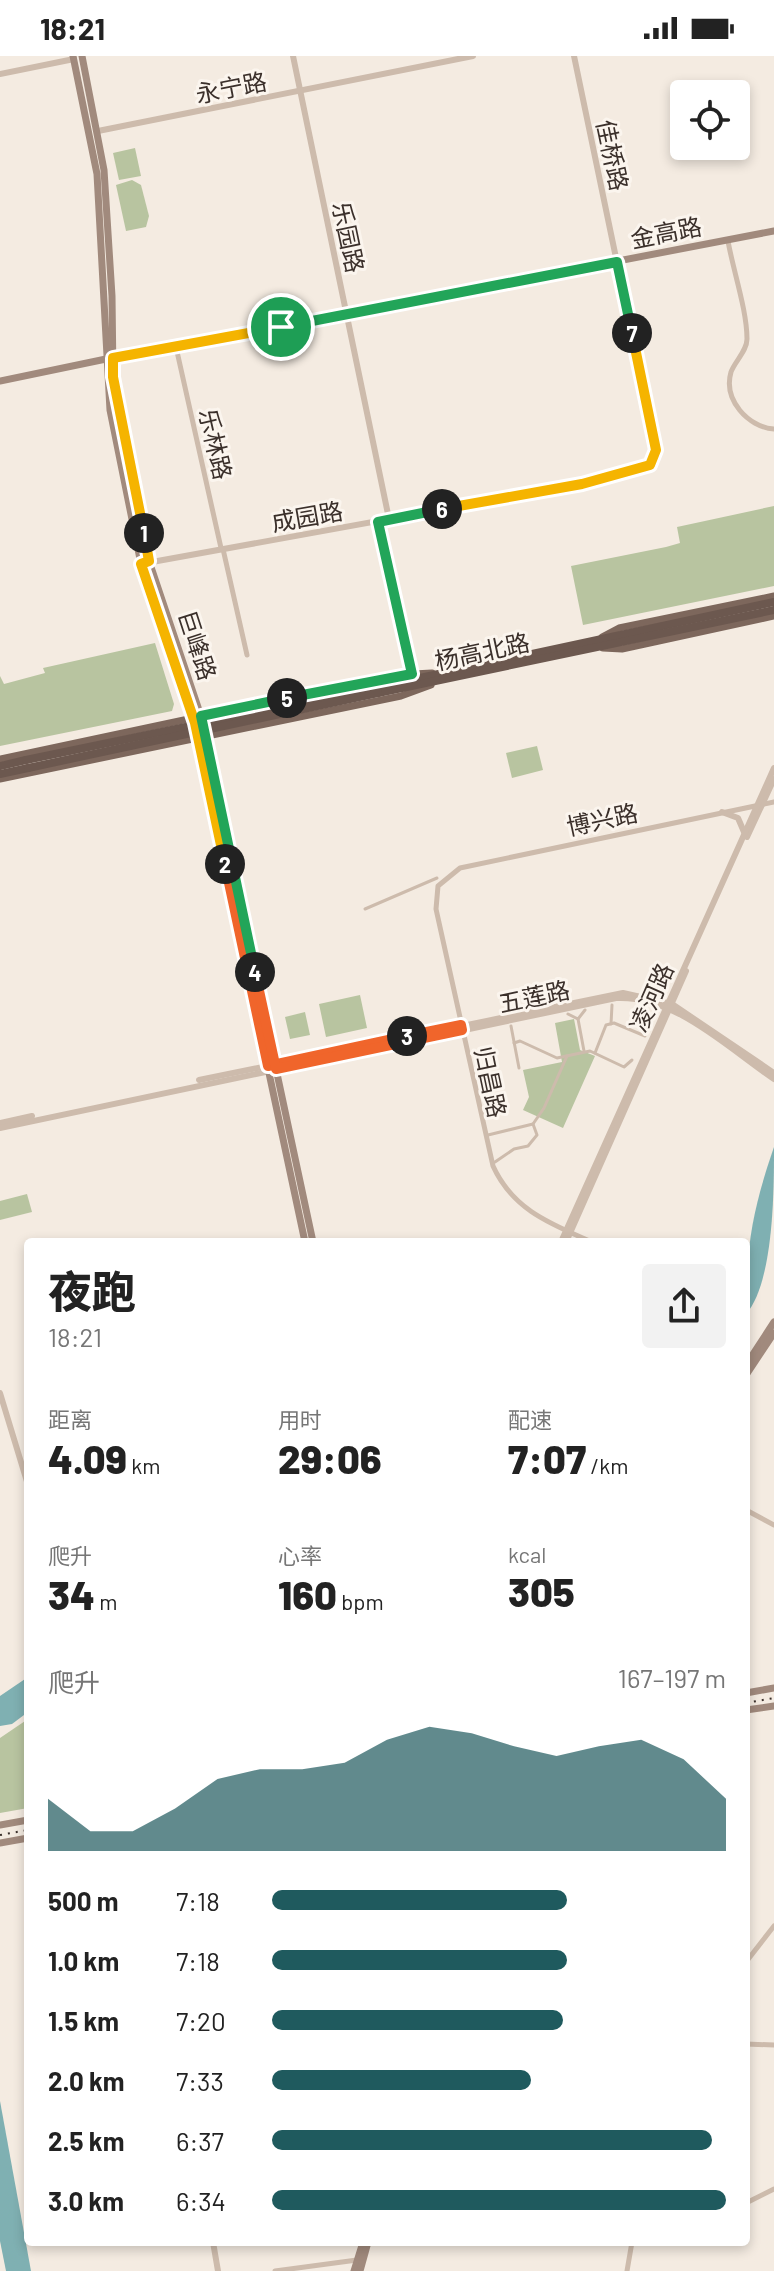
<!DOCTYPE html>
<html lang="zh">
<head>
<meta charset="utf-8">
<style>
  :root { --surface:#fff; --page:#f2f2f2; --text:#222; --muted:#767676; --accent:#1f5a5e }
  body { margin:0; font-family:Barlow,"Noto Sans SC",sans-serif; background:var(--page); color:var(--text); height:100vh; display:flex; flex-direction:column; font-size:30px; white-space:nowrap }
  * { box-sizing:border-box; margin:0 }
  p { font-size:26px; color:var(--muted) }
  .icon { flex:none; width:44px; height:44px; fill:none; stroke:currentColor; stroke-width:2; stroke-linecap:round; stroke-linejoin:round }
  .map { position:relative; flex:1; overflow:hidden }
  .drawer { position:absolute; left:24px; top:1182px; width:726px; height:1008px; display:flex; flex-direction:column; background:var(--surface); border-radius:8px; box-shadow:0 4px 12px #0003 }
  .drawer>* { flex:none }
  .fabs { position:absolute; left:670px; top:24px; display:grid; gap:16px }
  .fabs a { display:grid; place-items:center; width:80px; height:80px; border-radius:8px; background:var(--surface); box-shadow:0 4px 12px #0003; font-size:40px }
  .pin { position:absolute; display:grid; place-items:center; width:68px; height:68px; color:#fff; margin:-34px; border:4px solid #fff; border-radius:50%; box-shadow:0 2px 8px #0007 }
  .km { position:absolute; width:40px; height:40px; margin:-20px; border-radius:50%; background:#222; color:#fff; font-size:22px; line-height:40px; text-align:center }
  .round { display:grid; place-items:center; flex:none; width:84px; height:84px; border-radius:8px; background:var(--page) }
  .overview { display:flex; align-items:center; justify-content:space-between; height:136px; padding:0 24px }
  h1 { font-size:44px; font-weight:800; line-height:60px }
  .figures { display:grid; grid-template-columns:repeat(3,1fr); gap:12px; height:136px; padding:8px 24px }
  .figures div { display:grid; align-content:center }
  .figures b { font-size:40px; font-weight:800 }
  .figures small { font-size:22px; font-weight:400 }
  .figures p { font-size:22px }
  .chart { height:224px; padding:16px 24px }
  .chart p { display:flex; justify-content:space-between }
  .chart svg { width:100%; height:144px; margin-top:8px; fill:var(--accent); opacity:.7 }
  ul { padding:0 24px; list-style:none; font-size:26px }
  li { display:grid; grid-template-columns:128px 96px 1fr; align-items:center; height:60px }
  li i { height:20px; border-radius:10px; background:var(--accent) }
  .status { display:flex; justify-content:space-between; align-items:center; height:56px; padding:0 40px; background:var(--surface); direction:ltr }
  .status svg { height:22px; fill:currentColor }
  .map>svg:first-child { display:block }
  .green { fill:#b8c4a0 }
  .water { fill:#7fb0b2 }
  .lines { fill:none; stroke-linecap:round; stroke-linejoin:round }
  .pedestrian { stroke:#cdbbac; stroke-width:3 }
  .minor { stroke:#cdbbac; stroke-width:5 }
  .tertiary { stroke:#cdbbac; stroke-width:6 }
  .secondary { stroke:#a18a7d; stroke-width:7 }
  .primary { stroke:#7d675c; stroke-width:7 }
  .trunk { stroke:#6c584f; stroke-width:8 }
  .rail { stroke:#3b302b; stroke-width:2; stroke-dasharray:2 6; stroke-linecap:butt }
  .trunk-bridge { stroke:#6c584f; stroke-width:8 }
  .split-1-casing { stroke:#fff; stroke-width:16 }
  .split-2-casing { stroke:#fff; stroke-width:16 }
  .split-3-casing { stroke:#fff; stroke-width:16 }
  .split-4-casing { stroke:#fff; stroke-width:16 }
  .split-5-casing { stroke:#fff; stroke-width:16 }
  .split-6-casing { stroke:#fff; stroke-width:16 }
  .split-7-casing { stroke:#fff; stroke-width:16 }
  .split-8-casing { stroke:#fff; stroke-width:16 }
  .split-1 { stroke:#f5b400; stroke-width:10 }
  .split-2 { stroke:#f5b400; stroke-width:10 }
  .split-3 { stroke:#f0652b; stroke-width:10 }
  .split-4 { stroke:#f0652b; stroke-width:10 }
  .split-5 { stroke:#22a559; stroke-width:10 }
  .split-6 { stroke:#22a559; stroke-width:10 }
  .split-7 { stroke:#f5b400; stroke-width:10 }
  .split-8 { stroke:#22a559; stroke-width:10 }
  .labels { text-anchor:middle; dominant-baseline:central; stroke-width:6; stroke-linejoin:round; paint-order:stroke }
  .street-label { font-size:24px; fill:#3b302b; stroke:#fbf5ee }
</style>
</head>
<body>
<div class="status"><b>18:21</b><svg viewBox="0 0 49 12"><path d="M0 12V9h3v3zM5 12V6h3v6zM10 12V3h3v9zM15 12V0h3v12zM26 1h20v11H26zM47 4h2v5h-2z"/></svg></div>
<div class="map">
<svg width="774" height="2215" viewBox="0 0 774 2215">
  <rect width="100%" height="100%" fill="#f4ebe1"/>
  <g class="green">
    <polygon points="135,92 141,120 119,124 113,97"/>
    <polygon points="132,124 141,129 149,160 146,171 126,175 116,129"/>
    <polygon points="774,450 774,530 583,569 571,510 666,491 680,487 677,471"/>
    <polygon points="155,587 174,648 172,655 0,690 0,620 4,628 45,617 43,612"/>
    <polygon points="537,690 543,714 512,722 506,697"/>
    <polygon points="360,939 367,972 326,981 319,948"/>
    <polygon points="305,956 310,979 290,983 285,961"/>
    <polygon points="574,963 580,994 595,1000 563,1072 523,1054 529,1041 523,1014 562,1006 555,967"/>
    <polygon points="27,1138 32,1156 0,1164 0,1145"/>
    <polygon points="28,1663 28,1752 0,1757 0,1682"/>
  </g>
  <g class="water">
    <path d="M774,1091C774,1133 774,1226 746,1258C746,1191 752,1155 774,1091Z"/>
    <polygon points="28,1621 28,1656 12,1668 0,1670 0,1640"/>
    <polygon points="0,2045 31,2215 6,2215 0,2185"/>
  </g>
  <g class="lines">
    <g class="pedestrian">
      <polyline points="365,853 437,822"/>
      <polyline points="568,958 578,963 585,954"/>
      <polyline points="578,963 584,995"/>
      <polyline points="611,968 612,949"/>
      <polyline points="511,970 519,1012"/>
      <polyline points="514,987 520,985 557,1002 590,995 624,1011 632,1004"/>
      <polyline points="595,997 606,969 614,967 645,980"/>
      <polyline points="488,1079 533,1068 544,1052 567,1000"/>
      <polyline points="495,1106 514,1093 528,1090 537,1079 533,1068"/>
    </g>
    <g class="minor">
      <path d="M728,185C733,214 747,254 747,283C747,295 735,305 731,316C723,344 748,371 774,373"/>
      <polyline points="176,291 221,492"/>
      <polyline points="223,493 247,599"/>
      <path d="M592,1186C551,1168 513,1154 493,1110L436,853L438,830L460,812L774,746"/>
      <polyline points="746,1454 774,1469"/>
      <polyline points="746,1906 774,1870"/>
      <polyline points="746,1988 774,1989"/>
      <polyline points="746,2147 774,2133"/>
      <polyline points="275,2215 357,2204"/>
      <polyline points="627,2215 632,2186"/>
    </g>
    <g class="tertiary">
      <polyline points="293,0 389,463"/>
      <polyline points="0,18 74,3"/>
      <polyline points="98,75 473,0"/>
      <polyline points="378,466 412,618"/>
      <path d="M141,508L582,428C604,423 652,421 656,394L574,0"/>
      <polyline points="722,756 738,762 744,776"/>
      <polyline points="747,781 774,723"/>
      <polyline points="199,1024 623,937 672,948 774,1017"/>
      <polyline points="0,1067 32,1060"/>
      <path d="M0,1072L616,942C675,939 728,992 774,1023"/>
      <polyline points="561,1186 774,712"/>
      <polyline points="566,1186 686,915"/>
      <polyline points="0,1337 28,1429"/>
      <polyline points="213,2186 218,2215"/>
    </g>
    <g class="secondary">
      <polyline points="73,0 97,118 110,354 141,508 195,667"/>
      <polyline points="82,0 104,114 112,240 113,321 122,376 149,505 202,663"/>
      <polyline points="113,302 774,175"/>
      <polyline points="0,325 106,303"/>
      <polyline points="204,676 313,1186"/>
      <polyline points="197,679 305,1186"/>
      <polyline points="746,1309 774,1266"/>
      <polyline points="746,1319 774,1277"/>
      <polyline points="746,1637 774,1632"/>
      <polyline points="746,1654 774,1650"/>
      <polyline points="0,1769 28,1764"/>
      <polyline points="0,1787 28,1782"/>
      <polyline points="354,2215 363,2186"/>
      <polyline points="360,2215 368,2186"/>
    </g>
    <g class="primary">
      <polyline points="602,581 619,572 774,540"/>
      <polyline points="603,592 622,593 774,560"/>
      <polyline points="0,703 395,619 432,617"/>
      <polyline points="0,723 401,640 431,629"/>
    </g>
    <g class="trunk">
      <polyline points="378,631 774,546"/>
      <polyline points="378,637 774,554"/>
      <polyline points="0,710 26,704"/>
      <polyline points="0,718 28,712"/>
    </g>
    <g class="rail">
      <polyline points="746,1647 774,1642"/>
      <polyline points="0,1779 28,1774"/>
    </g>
    <g class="trunk-bridge">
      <polyline points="26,704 378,631"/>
      <polyline points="28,712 378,637"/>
    </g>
  </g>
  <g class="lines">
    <defs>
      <polyline id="split-1" points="144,477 113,321 113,302 281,271"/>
      <polyline id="split-2" points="144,477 149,505 141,508 195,667 225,808"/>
      <polyline id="split-3" points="225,808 268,1010 407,980"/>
      <polyline id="split-4" points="255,916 276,1013 462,974 461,969 407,980"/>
      <polyline id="split-5" points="255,916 201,660 287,642"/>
      <polyline id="split-6" points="287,642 412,618 378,466 442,453"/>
      <polyline id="split-7" points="442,453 582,428 650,409 656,394 632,277"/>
      <polyline id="split-8" points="281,271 617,206 632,277"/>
    </defs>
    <use href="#split-1" class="split-1-casing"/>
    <use href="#split-2" class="split-2-casing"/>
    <use href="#split-3" class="split-3-casing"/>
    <use href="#split-4" class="split-4-casing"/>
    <use href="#split-5" class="split-5-casing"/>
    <use href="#split-6" class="split-6-casing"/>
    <use href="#split-7" class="split-7-casing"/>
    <use href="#split-8" class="split-8-casing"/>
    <use href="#split-1" class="split-1"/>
    <use href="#split-2" class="split-2"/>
    <use href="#split-3" class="split-3"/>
    <use href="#split-4" class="split-4"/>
    <use href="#split-5" class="split-5"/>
    <use href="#split-6" class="split-6"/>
    <use href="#split-7" class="split-7"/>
    <use href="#split-8" class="split-8"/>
  </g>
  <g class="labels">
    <g class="street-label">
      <text transform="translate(231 31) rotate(-11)">永宁路</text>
      <text transform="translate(613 99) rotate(78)">佳桥路</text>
      <text transform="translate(666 176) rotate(-11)">金高路</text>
      <text transform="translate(349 181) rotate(78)">乐园路</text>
      <text transform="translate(216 388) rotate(77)">乐林路</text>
      <text transform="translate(307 460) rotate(-10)">成园路</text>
      <text transform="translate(198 589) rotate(72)">巨峰路</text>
      <text transform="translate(482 595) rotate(-12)">杨高北路</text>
      <text transform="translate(602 763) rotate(-12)">博兴路</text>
      <text transform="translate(534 940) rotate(-12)">五莲路</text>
      <text transform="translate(651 941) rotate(-66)">凌河路</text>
      <text transform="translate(491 1026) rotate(78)">归昌路</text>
    </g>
  </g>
</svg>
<div class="fabs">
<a><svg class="icon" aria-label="locate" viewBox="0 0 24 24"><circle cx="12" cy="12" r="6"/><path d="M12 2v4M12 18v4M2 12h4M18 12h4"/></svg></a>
</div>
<div class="pin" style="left:281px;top:271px;background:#1e9e55"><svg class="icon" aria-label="arrive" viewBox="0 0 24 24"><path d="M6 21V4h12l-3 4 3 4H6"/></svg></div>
<b class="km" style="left:144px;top:477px">1</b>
<b class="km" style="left:225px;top:808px">2</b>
<b class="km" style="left:407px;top:980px">3</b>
<b class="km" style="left:255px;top:916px">4</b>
<b class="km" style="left:287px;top:642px">5</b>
<b class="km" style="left:442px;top:453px">6</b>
<b class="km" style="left:632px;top:277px">7</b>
<section class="drawer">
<div class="overview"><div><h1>夜跑</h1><p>18:21</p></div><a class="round"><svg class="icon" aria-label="share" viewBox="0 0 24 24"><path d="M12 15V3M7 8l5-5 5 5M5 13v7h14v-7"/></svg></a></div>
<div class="figures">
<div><p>距离</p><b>4.09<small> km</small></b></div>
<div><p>用时</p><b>29:06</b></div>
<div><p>配速</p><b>7:07<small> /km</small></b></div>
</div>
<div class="figures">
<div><p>爬升</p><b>34<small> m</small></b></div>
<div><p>心率</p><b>160<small> bpm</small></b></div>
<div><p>kcal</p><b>305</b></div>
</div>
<div class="chart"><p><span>爬升</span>167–197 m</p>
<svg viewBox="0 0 160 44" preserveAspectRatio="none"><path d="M0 44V28L10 38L20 38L30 31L40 22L50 19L60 19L70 17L80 10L90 6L100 8L110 12L120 15L130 12L140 10L150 16L160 28V44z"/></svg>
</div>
<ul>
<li><b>500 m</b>7:18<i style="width:65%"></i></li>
<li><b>1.0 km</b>7:18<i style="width:65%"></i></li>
<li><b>1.5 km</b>7:20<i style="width:64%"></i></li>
<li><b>2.0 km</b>7:33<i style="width:57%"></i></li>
<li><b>2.5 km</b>6:37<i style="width:97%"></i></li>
<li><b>3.0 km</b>6:34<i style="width:100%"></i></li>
</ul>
</section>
</div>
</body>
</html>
